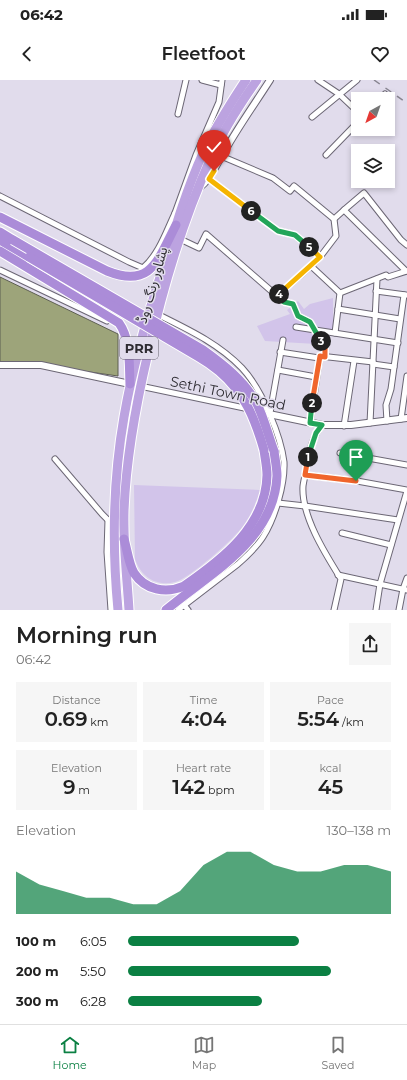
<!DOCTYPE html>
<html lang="en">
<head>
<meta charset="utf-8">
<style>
  :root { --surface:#fff; --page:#f6f6f6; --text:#222; --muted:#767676; --line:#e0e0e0; --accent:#0b8043 }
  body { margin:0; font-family:Montserrat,"Noto Sans Arabic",sans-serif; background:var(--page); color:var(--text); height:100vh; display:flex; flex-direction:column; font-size:15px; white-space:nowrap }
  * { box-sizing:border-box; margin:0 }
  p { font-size:13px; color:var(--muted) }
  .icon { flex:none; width:22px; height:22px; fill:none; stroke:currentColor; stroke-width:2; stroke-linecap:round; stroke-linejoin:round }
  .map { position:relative; height:530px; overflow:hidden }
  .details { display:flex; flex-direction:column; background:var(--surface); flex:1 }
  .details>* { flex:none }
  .needle { width:26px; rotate:220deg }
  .controls { position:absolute; left:351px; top:12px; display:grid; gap:8px }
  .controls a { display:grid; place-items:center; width:44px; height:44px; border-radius:0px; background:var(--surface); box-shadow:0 2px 6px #0003; font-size:20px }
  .pin { position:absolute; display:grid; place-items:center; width:34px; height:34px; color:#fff; margin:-41px -17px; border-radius:50% 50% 50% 0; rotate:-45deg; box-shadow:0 0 4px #0007 }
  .pin .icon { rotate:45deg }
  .km { position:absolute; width:20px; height:20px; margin:-10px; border-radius:50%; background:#222; color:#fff; font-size:11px; line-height:20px; text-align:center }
  .round { display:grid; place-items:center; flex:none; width:42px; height:42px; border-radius:0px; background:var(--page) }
  .summary { display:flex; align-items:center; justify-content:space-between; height:68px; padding:0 16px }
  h1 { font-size:22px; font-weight:600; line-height:30px }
  .metrics { display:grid; grid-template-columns:repeat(3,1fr); gap:6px; height:68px; padding:4px 16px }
  .metrics div { display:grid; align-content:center; border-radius:0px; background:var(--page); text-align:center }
  .metrics b { font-size:20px; font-weight:600 }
  .metrics small { font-size:11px; font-weight:400 }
  .metrics p { font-size:11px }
  .chart { height:112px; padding:8px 16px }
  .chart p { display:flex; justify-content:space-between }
  .chart svg { width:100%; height:72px; margin-top:4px; fill:var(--accent); opacity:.7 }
  ul { padding:0 16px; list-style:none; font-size:13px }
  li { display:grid; grid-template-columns:64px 48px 1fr; align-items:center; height:30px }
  li i { height:10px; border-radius:5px; background:var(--accent) }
  .status { display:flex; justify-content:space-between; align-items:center; height:28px; padding:0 20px; background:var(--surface); direction:ltr }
  .status svg { height:11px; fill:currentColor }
  header { display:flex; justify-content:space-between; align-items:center; height:52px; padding:0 16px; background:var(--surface); font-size:18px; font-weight:600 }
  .tabs { display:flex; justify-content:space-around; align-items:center; height:56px; border-top:1px solid var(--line); background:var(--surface); font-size:11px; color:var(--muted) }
  .tabs a { display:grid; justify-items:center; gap:2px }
  .tabs .active { color:var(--accent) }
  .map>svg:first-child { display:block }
  .green { fill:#d2c4ea }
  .building { fill:#9da47a; stroke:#5d5f51 }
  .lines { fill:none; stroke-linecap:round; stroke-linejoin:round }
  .minor-casing { stroke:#6c6775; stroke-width:7 }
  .tertiary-casing { stroke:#6c6775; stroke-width:8 }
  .trunk-casing { stroke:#fff; stroke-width:11 }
  .motorway-casing { stroke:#fff; stroke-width:11 }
  .minor { stroke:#fff; stroke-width:5 }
  .tertiary { stroke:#fff; stroke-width:6 }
  .trunk { stroke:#bca3e0; stroke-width:9 }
  .motorway { stroke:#ab8cd8; stroke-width:9 }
  .rail { stroke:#888590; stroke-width:1.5; stroke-dasharray:7 7; stroke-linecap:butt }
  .motorway-bridge-casing { stroke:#fff; stroke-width:11; stroke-linecap:butt }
  .motorway-bridge { stroke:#ab8cd8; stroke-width:9 }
  .split-1-casing { stroke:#fff; stroke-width:8 }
  .split-2-casing { stroke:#fff; stroke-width:8 }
  .split-3-casing { stroke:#fff; stroke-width:8 }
  .split-4-casing { stroke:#fff; stroke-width:8 }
  .split-5-casing { stroke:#fff; stroke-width:8 }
  .split-6-casing { stroke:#fff; stroke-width:8 }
  .split-7-casing { stroke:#fff; stroke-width:8 }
  .split-1 { stroke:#f0652b; stroke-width:5 }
  .split-2 { stroke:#22a559; stroke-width:5 }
  .split-3 { stroke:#f0652b; stroke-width:5 }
  .split-4 { stroke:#22a559; stroke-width:5 }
  .split-5 { stroke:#f5b400; stroke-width:5 }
  .split-6 { stroke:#22a559; stroke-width:5 }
  .split-7 { stroke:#f5b400; stroke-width:5 }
  .labels { text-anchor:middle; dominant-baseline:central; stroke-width:3; stroke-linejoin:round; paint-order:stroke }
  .shield { fill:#e1dcec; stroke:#64616a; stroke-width:1 }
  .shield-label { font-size:13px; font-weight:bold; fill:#2e2c32 }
  .street-label { font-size:14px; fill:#2e2c32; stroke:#e1dcec }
</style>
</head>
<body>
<div class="status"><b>06:42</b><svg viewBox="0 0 49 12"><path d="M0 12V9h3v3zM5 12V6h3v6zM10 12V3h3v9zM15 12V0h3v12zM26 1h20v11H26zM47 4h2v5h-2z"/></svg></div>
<header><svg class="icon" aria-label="back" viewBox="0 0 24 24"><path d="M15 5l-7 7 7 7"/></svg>Fleetfoot<svg class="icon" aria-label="heart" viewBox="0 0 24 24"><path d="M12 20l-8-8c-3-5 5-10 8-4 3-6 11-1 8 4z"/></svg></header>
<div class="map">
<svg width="407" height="530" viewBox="0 0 407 530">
  <rect width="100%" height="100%" fill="#e1dcec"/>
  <g class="green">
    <polygon points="333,218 333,256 317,252 316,264 265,261 257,246 290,234 287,230 298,221 304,229 310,224"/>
    <path d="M134,405L260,410C256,423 251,435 243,446C235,458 189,499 175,502C157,507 141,497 135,479Z"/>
  </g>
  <polygon class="building" points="0,197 118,254 118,296 41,285 0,282"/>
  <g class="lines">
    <defs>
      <g id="minor">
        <polyline points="202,0 221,5"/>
        <polyline points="318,0 339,14 358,32"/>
        <polyline points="380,19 385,14"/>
        <polyline points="178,34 186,0"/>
        <polyline points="312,37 357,0"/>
        <polyline points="326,75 358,42"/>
        <polyline points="221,76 273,98 290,111 294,106 334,139 344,130 406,191"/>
        <polyline points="209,99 278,151 295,155 320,177 311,186"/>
        <path d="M0,116L129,182L143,188C159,174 166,152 175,133L180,131"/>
        <polyline points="344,130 364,113 401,160 407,165"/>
        <polyline points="175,133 196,75 219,22 222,0"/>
        <polyline points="180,159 199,168 206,154 284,222 293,224 298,236 310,242 325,268 325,277"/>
        <polyline points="320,177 336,156 334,139"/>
        <polyline points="0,190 107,241"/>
        <polyline points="376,211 406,215"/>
        <polyline points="277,216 311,186 340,213 386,195 388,197 407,191"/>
        <polyline points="338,229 400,239"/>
        <path d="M157,234C187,249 218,263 242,288C254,301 263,318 270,335C276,349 282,366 284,382C285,404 275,438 263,457C256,468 247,476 238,484L178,530"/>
        <polyline points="296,247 398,263"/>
        <polyline points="335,253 340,213"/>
        <polyline points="280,272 319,278"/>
        <polyline points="373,284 394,287"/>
        <polyline points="278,290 316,297"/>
        <polyline points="140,306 249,329"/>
        <polyline points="270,333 283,260"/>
        <polyline points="401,339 407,296"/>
        <polyline points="387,341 386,325 391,309 404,215"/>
        <polyline points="310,343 320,276 373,282"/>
        <polyline points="370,343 377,199"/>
        <path d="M322,345C313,356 309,370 307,385C306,392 304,399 303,406C301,436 326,475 341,499L334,530"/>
        <polyline points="344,346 354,281"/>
        <polyline points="340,373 407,385"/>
        <polyline points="55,379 102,434 109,441"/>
        <polyline points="305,395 357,401 407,410"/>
        <polyline points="278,423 305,426 398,440"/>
        <polyline points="108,440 107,472 111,530"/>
        <polyline points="342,453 391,465"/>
        <polyline points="338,495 407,510"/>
        <polyline points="184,525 188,530"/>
        <polyline points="376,530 380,504 407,411"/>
        <polyline points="399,530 403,509 407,498"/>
      </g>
      <g id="tertiary">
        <path d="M199,108C211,99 214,88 222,76C236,50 254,25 270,0"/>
        <polyline points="0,285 41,285 130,304"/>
        <polyline points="269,334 322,345 351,345 407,338"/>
      </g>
      <g id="trunk">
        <path d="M118,530C112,466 113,400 124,337C133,284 148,233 165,182C176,145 187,108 203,73C215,48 230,24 246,0"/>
        <path d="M129,530C127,497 123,464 124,431C126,377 136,324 148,273C163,207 183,139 211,78C223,50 240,24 257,0"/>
      </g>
      <g id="motorway">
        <path d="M0,137L107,191C152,209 158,179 176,145"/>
        <polyline points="0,152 13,160"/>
        <polyline points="0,160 29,177"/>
        <path d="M0,171L119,243C131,260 129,284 130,304"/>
        <path d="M124,459C127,469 129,485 134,493C145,510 166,514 184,506C223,479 266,446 267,395C267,387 265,378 264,370"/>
        <path d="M166,530C210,493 274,461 277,396C277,388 275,379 274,371"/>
      </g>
    </defs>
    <use href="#minor" class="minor-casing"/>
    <use href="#tertiary" class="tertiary-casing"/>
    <use href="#trunk" class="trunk-casing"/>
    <use href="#motorway" class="motorway-casing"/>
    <use href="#minor" class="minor"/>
    <use href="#tertiary" class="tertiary"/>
    <use href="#trunk" class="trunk"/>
    <use href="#motorway" class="motorway"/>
    <polyline class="rail" points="374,0 407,23"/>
    <defs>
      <g id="motorway-bridge">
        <path d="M13,160L203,270C224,285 243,300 256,322C264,337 268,355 274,371"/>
        <path d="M29,177L199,277C206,281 213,286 219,291C245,313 255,339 264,370"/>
      </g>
    </defs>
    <use href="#motorway-bridge" class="motorway-bridge-casing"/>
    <use href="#motorway-bridge" class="motorway-bridge"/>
  </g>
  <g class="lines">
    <defs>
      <polyline id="split-1" points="308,377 305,395 356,401"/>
      <polyline id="split-2" points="308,377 316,353 322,345 310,343 312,323"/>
      <polyline id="split-3" points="312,323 320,276 325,277 325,268 321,261"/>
      <polyline id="split-4" points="279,214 277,216 284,222 293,224 298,236 310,242 321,261"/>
      <polyline id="split-5" points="279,214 320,177 309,167"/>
      <polyline id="split-6" points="251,131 278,151 295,155 309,167"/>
      <polyline id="split-7" points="214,91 209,99 251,131"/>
    </defs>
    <use href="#split-1" class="split-1-casing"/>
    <use href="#split-2" class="split-2-casing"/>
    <use href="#split-3" class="split-3-casing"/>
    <use href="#split-4" class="split-4-casing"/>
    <use href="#split-5" class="split-5-casing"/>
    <use href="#split-6" class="split-6-casing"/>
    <use href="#split-7" class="split-7-casing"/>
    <use href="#split-1" class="split-1"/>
    <use href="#split-2" class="split-2"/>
    <use href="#split-3" class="split-3"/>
    <use href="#split-4" class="split-4"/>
    <use href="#split-5" class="split-5"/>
    <use href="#split-6" class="split-6"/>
    <use href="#split-7" class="split-7"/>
  </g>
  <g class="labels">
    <rect class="shield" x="120" y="257" width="38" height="22" rx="3"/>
    <g class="shield-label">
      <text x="139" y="268">PRR</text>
    </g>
    <g class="street-label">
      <text transform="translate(152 205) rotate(-74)">پشاور رنگ روڈ</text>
      <text transform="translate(228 313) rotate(12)">Sethi Town Road</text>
    </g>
  </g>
</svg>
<div class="controls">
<a><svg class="needle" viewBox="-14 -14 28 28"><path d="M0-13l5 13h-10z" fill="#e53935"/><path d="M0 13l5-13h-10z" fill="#767676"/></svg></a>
<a><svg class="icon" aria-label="layers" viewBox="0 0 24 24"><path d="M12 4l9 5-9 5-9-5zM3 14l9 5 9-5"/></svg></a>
</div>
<div class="pin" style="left:356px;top:401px;background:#1e9e55"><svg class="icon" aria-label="arrive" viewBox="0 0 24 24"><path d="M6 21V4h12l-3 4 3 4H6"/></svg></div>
<div class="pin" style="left:214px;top:91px;background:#d93025"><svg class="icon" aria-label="check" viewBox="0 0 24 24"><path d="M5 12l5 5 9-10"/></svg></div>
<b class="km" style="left:308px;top:377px">1</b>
<b class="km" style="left:312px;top:323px">2</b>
<b class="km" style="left:321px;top:261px">3</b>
<b class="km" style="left:279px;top:214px">4</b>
<b class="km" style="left:309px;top:167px">5</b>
<b class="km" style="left:251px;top:131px">6</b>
</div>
<section class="details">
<div class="summary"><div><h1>Morning run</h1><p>06:42</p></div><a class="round"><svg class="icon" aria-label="share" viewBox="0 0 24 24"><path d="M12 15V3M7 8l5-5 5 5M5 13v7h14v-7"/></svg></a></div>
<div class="metrics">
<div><p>Distance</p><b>0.69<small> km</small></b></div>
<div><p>Time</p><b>4:04</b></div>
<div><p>Pace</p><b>5:54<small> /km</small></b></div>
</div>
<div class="metrics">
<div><p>Elevation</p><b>9<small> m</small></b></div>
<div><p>Heart rate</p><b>142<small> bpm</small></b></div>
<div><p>kcal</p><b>45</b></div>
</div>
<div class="chart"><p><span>Elevation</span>130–138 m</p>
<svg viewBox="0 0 160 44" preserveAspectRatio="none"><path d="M0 44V18L10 26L20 30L30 34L40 34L50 38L60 38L70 30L80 14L90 6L100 6L110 14L120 18L130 18L140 14L150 14L160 18V44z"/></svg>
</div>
<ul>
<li><b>100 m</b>6:05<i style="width:65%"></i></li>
<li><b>200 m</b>5:50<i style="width:77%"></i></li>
<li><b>300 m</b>6:28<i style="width:51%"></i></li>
</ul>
</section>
<nav class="tabs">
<a class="active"><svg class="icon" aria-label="home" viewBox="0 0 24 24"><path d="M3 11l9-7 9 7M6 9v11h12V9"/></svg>Home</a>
<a><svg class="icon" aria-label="map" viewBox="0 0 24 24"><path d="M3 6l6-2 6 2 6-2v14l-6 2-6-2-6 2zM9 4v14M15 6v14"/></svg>Map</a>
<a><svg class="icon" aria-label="saved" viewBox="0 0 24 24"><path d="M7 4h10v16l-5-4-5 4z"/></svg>Saved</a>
</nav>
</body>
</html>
